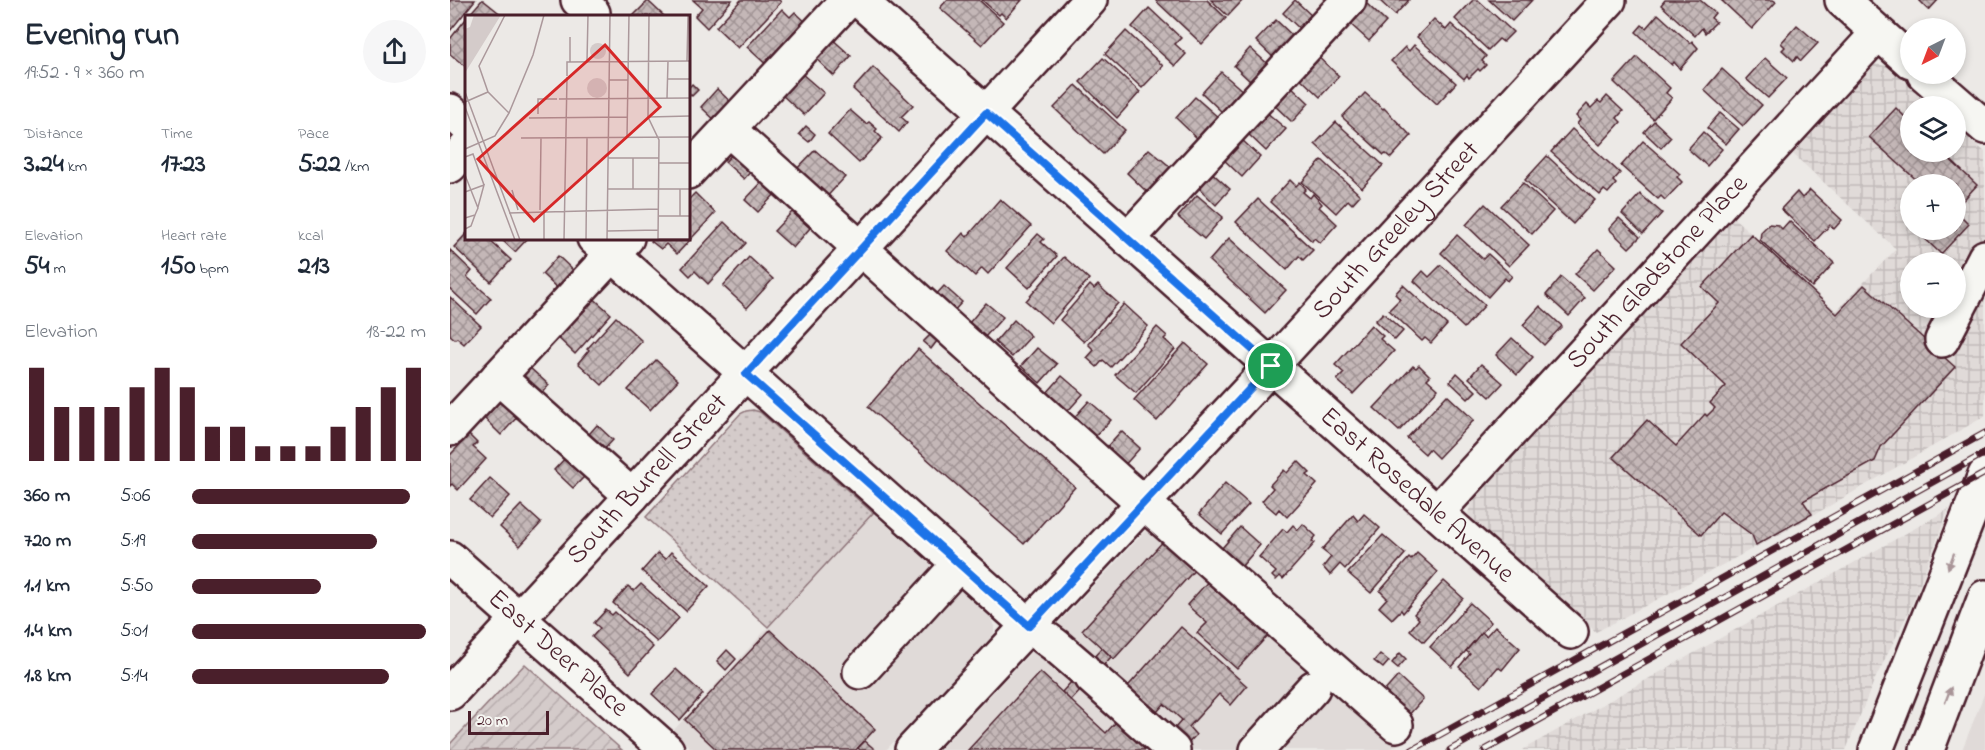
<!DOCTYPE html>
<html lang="en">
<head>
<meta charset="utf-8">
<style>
  :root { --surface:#fff; --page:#f6f6f7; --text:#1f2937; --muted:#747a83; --accent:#4a1f2b }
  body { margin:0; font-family:"Indie Flower",sans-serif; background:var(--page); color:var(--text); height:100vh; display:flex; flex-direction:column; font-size:22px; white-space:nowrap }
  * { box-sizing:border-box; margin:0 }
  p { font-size:20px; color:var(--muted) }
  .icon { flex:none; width:33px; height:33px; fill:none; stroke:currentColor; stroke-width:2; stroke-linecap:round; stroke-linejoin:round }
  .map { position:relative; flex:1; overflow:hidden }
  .drawer { display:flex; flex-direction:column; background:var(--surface); width:450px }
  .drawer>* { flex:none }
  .needle { width:39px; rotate:222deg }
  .fabs { position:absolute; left:1450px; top:18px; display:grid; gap:12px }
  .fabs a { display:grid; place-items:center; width:66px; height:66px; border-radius:50%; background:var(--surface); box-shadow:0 3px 9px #0003; font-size:30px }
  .scale { position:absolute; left:18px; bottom:15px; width:81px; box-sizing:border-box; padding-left:6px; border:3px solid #4a1f2b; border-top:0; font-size:16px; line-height:21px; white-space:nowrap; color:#4a1f2b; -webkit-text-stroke:4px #f6f6f2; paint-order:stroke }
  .pin { position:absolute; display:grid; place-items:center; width:51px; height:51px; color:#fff; margin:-26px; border:3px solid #fff; border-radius:50%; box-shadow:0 2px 6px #0007 }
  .round { display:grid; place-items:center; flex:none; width:63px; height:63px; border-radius:32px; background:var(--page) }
  .overview { display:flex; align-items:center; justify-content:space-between; height:102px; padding:0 24px }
  h1 { font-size:33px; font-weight:700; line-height:45px }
  .figures { display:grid; grid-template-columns:repeat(3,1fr); gap:9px; height:102px; padding:6px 24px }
  .figures div { display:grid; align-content:center }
  .figures b { font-size:26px; font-weight:700 }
  .figures small { font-size:16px; font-weight:400 }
  .figures p { font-size:16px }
  .chart { height:168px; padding:12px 24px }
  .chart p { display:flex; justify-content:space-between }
  .chart svg { width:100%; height:108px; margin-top:6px; stroke:var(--accent); stroke-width:6 }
  ul { padding:0 24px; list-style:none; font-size:20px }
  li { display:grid; grid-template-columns:96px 72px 1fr; align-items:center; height:45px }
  li i { height:15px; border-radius:8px; background:var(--accent) }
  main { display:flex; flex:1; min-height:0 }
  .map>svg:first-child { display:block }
  .built { fill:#e0dad8 }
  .industrial { fill:url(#industrial-grid); fill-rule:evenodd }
  .grass { fill:url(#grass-dots); stroke:#8f757a; stroke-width:1.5 }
  .garden { fill:url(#garden-furrows); stroke:#8f757a; stroke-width:1.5 }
  .building { fill:url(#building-cross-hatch); stroke:#4a1f2b; stroke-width:1.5 }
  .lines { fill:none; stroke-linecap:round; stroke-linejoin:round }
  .minor-casing { stroke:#4a1f2b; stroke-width:38 }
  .major-casing { stroke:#4a1f2b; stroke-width:38 }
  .minor { stroke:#f6f6f2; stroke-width:33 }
  .major { stroke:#f6f6f2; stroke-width:33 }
  .rail-casing { stroke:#4a1f2b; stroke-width:7 }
  .rail { stroke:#f6f6f2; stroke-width:4.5; stroke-dasharray:14; stroke-linecap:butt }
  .oneway { fill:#a99598 }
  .route-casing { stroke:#fff; stroke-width:12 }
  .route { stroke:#1a73e8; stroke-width:8 }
  .labels { text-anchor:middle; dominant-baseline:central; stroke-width:4.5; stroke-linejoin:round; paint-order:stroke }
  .street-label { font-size:27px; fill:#4a1f2b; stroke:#f6f6f2 }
  .inset-road { fill:none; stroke:#ab989b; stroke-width:1.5 }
  .view { fill:#d62828; fill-opacity:0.15; stroke:#d62828; stroke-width:3 }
  .inset-edge { fill:none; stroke:#4a1f2b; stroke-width:3 }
</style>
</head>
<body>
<main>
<section class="drawer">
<div class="overview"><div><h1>Evening run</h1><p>19:52 · 9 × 360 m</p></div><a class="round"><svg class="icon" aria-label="share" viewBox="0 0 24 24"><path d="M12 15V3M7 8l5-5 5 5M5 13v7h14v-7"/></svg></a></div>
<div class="figures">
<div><p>Distance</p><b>3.24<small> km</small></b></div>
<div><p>Time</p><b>17:23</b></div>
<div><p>Pace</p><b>5:22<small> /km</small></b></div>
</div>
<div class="figures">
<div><p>Elevation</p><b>54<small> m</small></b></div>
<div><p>Heart rate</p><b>150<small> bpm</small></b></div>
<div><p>kcal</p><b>213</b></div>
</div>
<div class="chart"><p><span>Elevation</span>18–22 m</p>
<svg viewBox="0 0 160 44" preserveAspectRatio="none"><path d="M5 44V6M15 44V22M25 44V22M35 44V22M45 44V14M55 44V6M65 44V14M75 44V30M85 44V30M95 44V38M105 44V38M115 44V38M125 44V30M135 44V22M145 44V14M155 44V6"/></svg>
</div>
<ul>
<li><b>360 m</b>5:06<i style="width:93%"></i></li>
<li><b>720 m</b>5:19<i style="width:79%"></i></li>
<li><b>1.1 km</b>5:50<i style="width:55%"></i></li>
<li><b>1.4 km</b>5:01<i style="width:100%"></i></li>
<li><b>1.8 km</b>5:14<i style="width:84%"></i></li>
</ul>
</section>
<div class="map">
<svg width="1535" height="750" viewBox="0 0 1535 750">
  <defs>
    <pattern id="industrial-grid" width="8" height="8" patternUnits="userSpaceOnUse" patternTransform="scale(1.5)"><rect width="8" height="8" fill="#e0dad8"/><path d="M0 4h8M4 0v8" fill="none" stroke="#c2bbba"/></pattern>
    <pattern id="grass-dots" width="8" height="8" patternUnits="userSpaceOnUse" patternTransform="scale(1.5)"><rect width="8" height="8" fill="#d4cbca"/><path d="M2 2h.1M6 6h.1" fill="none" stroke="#b8aeae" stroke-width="1.8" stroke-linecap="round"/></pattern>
    <pattern id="garden-furrows" width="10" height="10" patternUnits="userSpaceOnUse" patternTransform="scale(1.5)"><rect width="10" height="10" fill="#d4cbca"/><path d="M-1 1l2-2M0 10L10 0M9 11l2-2" fill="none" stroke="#b8aeae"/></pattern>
    <pattern id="building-cross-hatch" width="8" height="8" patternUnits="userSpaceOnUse" patternTransform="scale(1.5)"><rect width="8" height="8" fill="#c4b7b7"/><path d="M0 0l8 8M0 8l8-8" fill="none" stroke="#a19495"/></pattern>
  </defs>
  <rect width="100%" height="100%" fill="#ece9e6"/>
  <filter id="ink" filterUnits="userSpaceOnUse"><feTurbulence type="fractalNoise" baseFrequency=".0167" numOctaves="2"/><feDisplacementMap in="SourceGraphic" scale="12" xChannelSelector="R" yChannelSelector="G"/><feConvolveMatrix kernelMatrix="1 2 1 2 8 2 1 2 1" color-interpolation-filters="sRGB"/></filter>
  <g filter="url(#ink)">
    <g class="built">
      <polygon points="423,513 540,617 544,625 544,632 540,639 436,750 243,750 222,732"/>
      <polygon points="701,525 708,527 951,743 938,750 489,750"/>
      <polygon points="1535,692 1535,750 1512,750"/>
    </g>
    <g class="industrial">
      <path d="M1425,64L1437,66L1483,106H1461V152H1506V127L1535,152V416L1336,531L1146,632L1022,520L1018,513L1022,501L1283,217L1386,311L1446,249L1343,154ZM1461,184H1506V230H1461ZM1461,262H1506V308H1461Z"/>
      <polygon points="1499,509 1459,611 1424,681 1396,750 1072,750"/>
    </g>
    <polygon class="grass" points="303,410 310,412 423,513 318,627 196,517 290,414 296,411"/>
    <polygon class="garden" points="75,664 172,750 0,750 0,744"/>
    <g class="building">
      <polygon points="0,0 25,0 0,31"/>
      <polygon points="32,0 33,0 53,16 18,16"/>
      <polygon points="243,0 282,0 257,28 245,16 252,8"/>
      <polygon points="291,0 329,0 331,2 288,48 266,27"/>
      <polygon points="497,0 529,0 553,22 532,45 490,8"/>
      <polygon points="532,0 572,0 556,18 551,13 549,15"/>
      <polygon points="707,0 757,0 776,18 752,44 706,1"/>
      <polygon points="761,0 793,0 778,16"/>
      <polygon points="845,0 864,18 852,31 833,13"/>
      <polygon points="929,0 959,0 945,15"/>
      <polygon points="1023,0 1028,0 1063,32 1053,42 1049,39 1038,50 1005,19"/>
      <polygon points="1039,0 1082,0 1062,21"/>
      <polygon points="1215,0 1250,0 1265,13 1261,18 1266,22 1255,33 1252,28 1245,36 1211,5"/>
      <polygon points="1271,0 1323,0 1326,2 1302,29"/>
      <polygon points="1469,0 1488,0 1479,10"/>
      <polygon points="198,1 214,16 183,16"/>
      <polygon points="915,2 936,22 919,41 897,21"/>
      <polygon points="699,8 731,38 725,44 736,54 725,66 682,27"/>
      <polygon points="332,9 340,17 345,12 360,26 321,69 297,47"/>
      <polygon points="1208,14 1240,43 1242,41 1248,48 1230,69 1224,62 1222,65 1186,32 1192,25 1196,28"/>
      <polygon points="16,19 16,67 0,54 0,39"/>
      <polygon points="984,19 996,30 1001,24 1036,56 1032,61 1036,65 1030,71 1028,69 1019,78 1017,75 1014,79 967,37"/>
      <polygon points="826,20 846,39 826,60 806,41"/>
      <polygon points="1347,25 1368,43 1351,61 1347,57 1344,61 1332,50 1335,47 1331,43"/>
      <polygon points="676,31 713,66 692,88 655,54"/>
      <polygon points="379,36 401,56 384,76 362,55"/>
      <polygon points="964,45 1006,83 987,104 941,61 955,47 959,51"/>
      <polygon points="800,48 820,66 803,84 784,66"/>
      <polygon points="867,56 889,76 870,97 848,76"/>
      <polygon points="1187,57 1220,88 1216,93 1222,98 1203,119 1164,82"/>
      <polygon points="653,58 690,92 667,118 630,82"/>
      <polygon points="1315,58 1337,78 1318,98 1296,79"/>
      <polygon points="423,67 463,105 451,117 457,122 449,132 403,89"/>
      <polygon points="1272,69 1312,105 1293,126 1254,90"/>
      <polygon points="771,72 794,92 774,114 752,93"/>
      <polygon points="351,73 374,93 354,115 332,95"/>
      <polygon points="242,84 248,90 242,96 238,92 238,88"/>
      <polygon points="626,85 675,130 653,154 604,108"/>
      <polygon points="840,85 859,103 842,122 823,104"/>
      <polygon points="267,89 286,107 270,125 251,107"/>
      <polygon points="915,93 933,109 934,108 961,136 941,158 936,154 934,155 892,117"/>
      <polygon points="1157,96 1173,111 1167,118 1171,122 1150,145 1127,124 1130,120 1126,116 1137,104 1141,108 1148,101 1151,103"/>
      <polygon points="745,97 769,118 749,140 726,118"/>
      <polygon points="1446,108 1461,123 1461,152 1492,152 1527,185 1506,208 1506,184 1471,184 1419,137"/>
      <polygon points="400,110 416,124 419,122 427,129 425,131 432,138 409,163 378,134"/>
      <polygon points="815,111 836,129 816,151 796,132"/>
      <polygon points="1270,113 1289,129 1276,144 1257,128"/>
      <polygon points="1204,121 1221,137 1211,148 1194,132"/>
      <polygon points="886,122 933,165 912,188 865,144"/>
      <polygon points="356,126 365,134 359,142 349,134"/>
      <polygon points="1122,129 1170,173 1163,181 1166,184 1158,193 1154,190 1150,195 1101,152"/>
      <polygon points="1253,132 1272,149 1257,166 1238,149"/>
      <polygon points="790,138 810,157 792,177 771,157"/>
      <polygon points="1193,141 1230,174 1227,177 1232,182 1215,200 1211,196 1208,199 1171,166"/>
      <polygon points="699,149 723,169 699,194 677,173"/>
      <polygon points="365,150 395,177 372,202 342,174"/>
      <polygon points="284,152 303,169 294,179 275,162"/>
      <polygon points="1097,156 1145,200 1123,224 1075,180"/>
      <polygon points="872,160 910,195 902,204 898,200 886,213 852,182"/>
      <polygon points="759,170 780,189 766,205 746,185"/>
      <polygon points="840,180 846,186 850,182 856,189 853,192 860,198 863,194 872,204 869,207 887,224 870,243 864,238 862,241 820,202"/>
      <polygon points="312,182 325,194 308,212 295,200"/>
      <polygon points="1073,183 1103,211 1082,234 1051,206"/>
      <polygon points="1360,190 1392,220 1384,229 1380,225 1365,241 1331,209 1347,192 1352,198"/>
      <polygon points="245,193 265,213 227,254 216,244 211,249 201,241 203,238 238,238 238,200"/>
      <polygon points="1190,194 1212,213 1193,234 1172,214"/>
      <polygon points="747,195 773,217 754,239 728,217"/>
      <polygon points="550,199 581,226 538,274 532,268 525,276 497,251 513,233 517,237"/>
      <polygon points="808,199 863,250 853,260 849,256 837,270 786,222"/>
      <polygon points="1035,204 1079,245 1059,266 1016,225"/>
      <polygon points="1506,211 1519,224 1491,254 1469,233 1472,230 1506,230"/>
      <polygon points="342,212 360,228 343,248 324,231"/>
      <polygon points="1169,218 1190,237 1179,248 1159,229"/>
      <polygon points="1339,221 1384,263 1362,287 1310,240 1311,232 1319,224 1328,225 1332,229"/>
      <polygon points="274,222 296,243 258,284 245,271 240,276 232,268"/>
      <polygon points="16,234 16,238 37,238 61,260 41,282 4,247"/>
      <polygon points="588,234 594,239 591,242 607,256 579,288 557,268"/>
      <polygon points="1301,234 1387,314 1414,285 1505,367 1431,447 1425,461 1353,501 1362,514 1306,545 1302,535 1271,512 1251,535 1163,457 1197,420 1226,446 1255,414 1257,416 1265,408 1260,403 1276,386 1231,343 1269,303 1252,287"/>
      <polygon points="1007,235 1033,259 1038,254 1062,276 1058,281 1055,278 1038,297 991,253"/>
      <polygon points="50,238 78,238 65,252"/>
      <polygon points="779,238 836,290 815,313 759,261"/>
      <polygon points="1148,249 1166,266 1143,290 1125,274"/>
      <polygon points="0,250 22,271 17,277 41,298 27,314 0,289"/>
      <polygon points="108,256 126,273 109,290 92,274"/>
      <polygon points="299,257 323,279 297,308 273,286"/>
      <polygon points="614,257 639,279 601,323 576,301"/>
      <polygon points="991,265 1035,305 1014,328 964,281 973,271 979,277"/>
      <polygon points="1111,277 1135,298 1119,316 1096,295"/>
      <polygon points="640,285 644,289 648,285 668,303 634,342 610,320"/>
      <polygon points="953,285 997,325 981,343 975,338 972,341 939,310 950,299 945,294"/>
      <polygon points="494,286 512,302 500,315 482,299"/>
      <polygon points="139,294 161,314 125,354 103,333"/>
      <polygon points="0,297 31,326 14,344 7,338 5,339 0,335"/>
      <polygon points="536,303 553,317 535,337 519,323"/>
      <polygon points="674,304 698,326 661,367 653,360 647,367 637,358 644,350 638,344"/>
      <polygon points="1090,306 1112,326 1094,345 1073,325"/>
      <polygon points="933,313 953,331 945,340 925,321"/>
      <polygon points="166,317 192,341 152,385 128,363 139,350 137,349"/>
      <polygon points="564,320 581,336 562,357 545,342"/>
      <polygon points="921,325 933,336 930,339 944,351 903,394 887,380 894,373 885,365"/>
      <polygon points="707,327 717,336 714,339 725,349 686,393 665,375"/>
      <polygon points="480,335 487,341 481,349 473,342"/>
      <polygon points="1062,338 1083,357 1067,375 1046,355"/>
      <polygon points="735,343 758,364 707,421 684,400"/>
      <polygon points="587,348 607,364 590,383 571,366"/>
      <polygon points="468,349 625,487 574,544 418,407"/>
      <polygon points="206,360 228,380 200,410 178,390"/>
      <polygon points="1031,364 1053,383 1040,397 1019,378"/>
      <polygon points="969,365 980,376 977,379 988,389 949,431 924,408 963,366 966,368"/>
      <polygon points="79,367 99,385 86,399 66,381"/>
      <polygon points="1007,373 1026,391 1018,399 1000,382"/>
      <polygon points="612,376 633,394 617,412 596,394"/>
      <polygon points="997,395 1024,420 988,458 979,449 975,454 957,438"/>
      <polygon points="50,400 68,416 51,435 34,418"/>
      <polygon points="639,401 661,420 642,440 621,421"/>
      <polygon points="147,425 163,440 149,455 133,441"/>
      <polygon points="671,431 690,448 672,468 653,451"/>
      <polygon points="19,435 27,443 23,447 36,459 8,490 2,484 0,486 0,455"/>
      <polygon points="118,455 138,473 123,488 104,470"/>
      <polygon points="848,461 860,473 857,475 867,484 837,517 829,509 826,513 812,501 823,488 820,485 834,470 837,473"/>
      <polygon points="40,478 60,496 40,518 20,500"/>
      <polygon points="775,483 799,504 772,534 749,514"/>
      <polygon points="71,505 91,523 70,546 50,527"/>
      <polygon points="914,514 930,528 895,569 890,564 880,575 873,567 881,557 872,550 903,515 908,521"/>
      <polygon points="853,524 866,536 862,541 865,543 833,579 830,576 826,580 822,576 826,572 809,557 833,529 837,532 843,525 848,530"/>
      <polygon points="790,527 810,545 792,566 772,548"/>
      <polygon points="933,535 955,554 921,593 898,573"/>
      <polygon points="718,536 749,565 664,659 632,630"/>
      <polygon points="221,552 259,586 236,611 192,571 208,553 215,559"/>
      <polygon points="967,553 988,572 953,613 951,610 942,619 929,607 937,598 930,591 959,558 961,560"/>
      <polygon points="762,577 822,631 787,669 747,633 757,623 737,605"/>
      <polygon points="994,581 1013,598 974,642 960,630 969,619 964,614"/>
      <polygon points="191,584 229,618 207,642 163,603 178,586 184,591"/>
      <polygon points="1020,603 1041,622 1002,667 980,647"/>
      <polygon points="156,610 162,615 165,612 203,647 180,673 142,637 150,628 144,623"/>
      <polygon points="1045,626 1070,648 1052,670 1048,667 1031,687 1009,667 1020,654 1016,651 1032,632 1036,636"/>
      <polygon points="731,627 797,686 781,705 769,694 739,727 746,735 733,749 718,736 732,720 714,704 700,720 671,694"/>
      <polygon points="320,630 425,729 406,750 267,750 235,720"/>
      <polygon points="652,648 661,657 621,701 612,692"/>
      <polygon points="277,650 286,659 276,670 267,661"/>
      <polygon points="950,653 956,659 948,668 942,663"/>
      <polygon points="930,654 939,661 933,668 924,661"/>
      <polygon points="226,669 253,694 230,720 202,694"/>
      <polygon points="590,672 656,733 674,713 715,750 518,750"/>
      <polygon points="948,676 973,699 957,717 932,694"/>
      <polygon points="415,741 422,747 425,750 410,750 408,748"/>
    </g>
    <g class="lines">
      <defs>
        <g id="minor">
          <polyline points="128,0 143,13"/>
          <path id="s1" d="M409,0L1121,632"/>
          <polyline points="1392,0 1461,62"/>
          <polyline points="1474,74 1535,127"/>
          <polyline points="0,111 16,125"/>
          <polyline points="278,129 671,483 946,725"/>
          <polyline points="0,166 16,148"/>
          <polyline points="238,172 398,0"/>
          <polyline points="144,238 579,626 605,645 633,669"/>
          <polyline points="678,239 899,0"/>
          <polyline points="1492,340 1535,257"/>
          <polyline points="48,377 182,496"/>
          <polyline points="0,429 177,238"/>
          <path id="s2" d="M986,513L1428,33"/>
          <path id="s3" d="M0,558L217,750"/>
          <polyline points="410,672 509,564"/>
          <polyline points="642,678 723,750"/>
          <path id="s4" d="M0,693L640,0"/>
          <path id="s5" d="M462,750L803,386L1159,0"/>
          <polyline points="807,750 863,688"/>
        </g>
        <g id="major">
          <polyline points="1426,750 1535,475"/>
          <polyline points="1477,750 1535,597"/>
        </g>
      </defs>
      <use href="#minor" class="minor-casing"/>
      <use href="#major" class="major-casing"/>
      <use href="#minor" class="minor"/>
      <use href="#major" class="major"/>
      <defs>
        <g id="rail">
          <polyline points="962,750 1535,433"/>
          <polyline points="1000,750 1535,453"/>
          <polyline points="1035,750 1535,473"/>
        </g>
      </defs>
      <use href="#rail" class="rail-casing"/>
      <use href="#rail" class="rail"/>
    </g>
    <defs><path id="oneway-solid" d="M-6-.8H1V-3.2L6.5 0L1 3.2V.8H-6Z" transform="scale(1.5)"/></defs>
    <g class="oneway">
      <use href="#oneway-solid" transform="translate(1501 561) rotate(111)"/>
      <use href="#oneway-solid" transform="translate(1498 695) rotate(-69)"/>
    </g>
  </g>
  <g class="lines" filter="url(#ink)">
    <defs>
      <polygon id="route" points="536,113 821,366 579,626 296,374"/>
    </defs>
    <use href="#route" class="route-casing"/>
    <use href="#route" class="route"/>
  </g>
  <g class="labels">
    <g class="street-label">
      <text stroke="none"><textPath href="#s5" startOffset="710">South Greeley Street</textPath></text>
      <text stroke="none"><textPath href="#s2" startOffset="327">South Gladstone Place</textPath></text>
      <text stroke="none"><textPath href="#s4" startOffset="291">South Burrell Street</textPath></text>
      <text stroke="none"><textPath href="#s1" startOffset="746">East Rosedale Avenue</textPath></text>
      <text stroke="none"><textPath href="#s3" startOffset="144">East Deer Place</textPath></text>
    </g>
  </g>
  <g transform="translate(15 15)">
    <rect width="225" height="225" fill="#ece9e6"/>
    <path d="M122 73a10 10 0 1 1 20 0a10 10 0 1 1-20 0Z" fill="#d4cbca"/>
    <path d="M9,0H36L0,58V14L5,12Z" fill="#d4cbca"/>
    <path d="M125 36a8 8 0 1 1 16 0a8 8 0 1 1-16 0Z" fill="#d4cbca"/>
    <path class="inset-road" d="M184,0L183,102L194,125L193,225M122,46L123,0M222,46L223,0M105,47V22M102,61V47L225,46M202,64H225M144,65H163M0,77L55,225M23,77L14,51L40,0M202,83L203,46M94,84L225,83M0,87L23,77L44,98L30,121L0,134M0,92L50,225M44,98L68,40L79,0M73,99V84H92M183,102L225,101M64,103L163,102M162,122L164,0M56,123L225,122M0,142L8,139L19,170M143,143H194M194,148H225M0,160L13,193L10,200L0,203M142,174H225M168,174V143M215,174V201M47,175L53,195M0,177L19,170L13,192M75,195L76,123M44,198L193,194M193,201H225M0,214L6,211L10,200M142,216L193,215M193,224H225M79,225V195M99,225L102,62M121,225L122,123M142,225L145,0"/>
    <path class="view" d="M140,30L195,92L69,206L13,144Z"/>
    <rect width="225" height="225" class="inset-edge"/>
  </g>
</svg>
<div class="fabs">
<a><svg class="needle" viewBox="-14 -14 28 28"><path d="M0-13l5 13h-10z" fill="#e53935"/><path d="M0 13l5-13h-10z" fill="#747a83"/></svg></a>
<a><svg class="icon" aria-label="layers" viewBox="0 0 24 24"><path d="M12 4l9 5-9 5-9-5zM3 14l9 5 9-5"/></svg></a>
<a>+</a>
<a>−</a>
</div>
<div class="scale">20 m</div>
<div class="pin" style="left:821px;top:366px;background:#1e9e55"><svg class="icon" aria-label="arrive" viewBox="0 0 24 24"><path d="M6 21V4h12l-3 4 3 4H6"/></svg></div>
</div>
</main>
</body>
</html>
